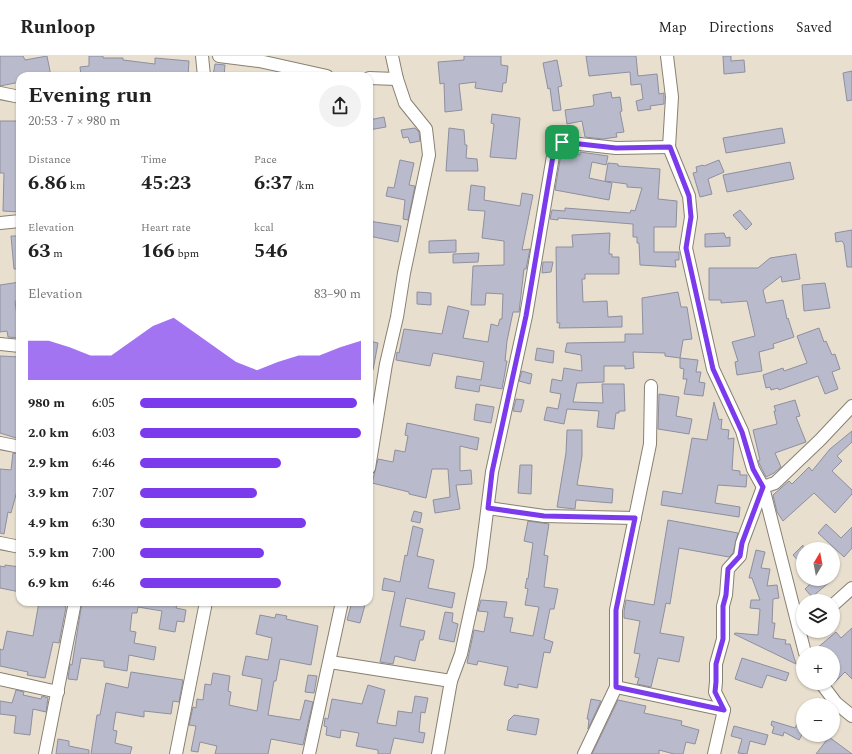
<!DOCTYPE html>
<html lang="en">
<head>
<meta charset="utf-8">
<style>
  :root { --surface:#fff; --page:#f2f2f2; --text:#222; --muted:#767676; --line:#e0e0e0; --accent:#7c3aed }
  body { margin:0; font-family:Spectral,serif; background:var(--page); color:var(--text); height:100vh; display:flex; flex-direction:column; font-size:15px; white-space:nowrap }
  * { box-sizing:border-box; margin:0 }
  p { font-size:13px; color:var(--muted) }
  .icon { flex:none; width:22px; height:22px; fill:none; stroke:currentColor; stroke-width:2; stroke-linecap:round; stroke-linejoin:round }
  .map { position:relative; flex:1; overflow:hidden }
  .side { position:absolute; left:16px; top:16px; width:357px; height:534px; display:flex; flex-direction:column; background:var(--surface); border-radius:12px; box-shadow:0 1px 3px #0004 }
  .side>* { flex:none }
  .needle { width:26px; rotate:10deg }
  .tools { position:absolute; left:796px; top:486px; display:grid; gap:8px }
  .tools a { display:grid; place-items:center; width:44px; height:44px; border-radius:50%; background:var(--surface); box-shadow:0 1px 3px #0004; font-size:20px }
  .pin { position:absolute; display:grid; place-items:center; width:34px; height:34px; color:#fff; margin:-17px; border-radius:8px; box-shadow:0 2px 6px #0006 }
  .round { display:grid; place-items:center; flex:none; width:42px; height:42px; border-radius:21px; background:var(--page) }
  .summary { display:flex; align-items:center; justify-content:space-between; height:68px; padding:0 12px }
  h1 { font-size:22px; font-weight:700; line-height:30px }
  .stats { display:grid; grid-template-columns:repeat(3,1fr); gap:6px; height:68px; padding:4px 12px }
  .stats div { display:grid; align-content:center }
  .stats b { font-size:20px; font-weight:700 }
  .stats small { font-size:11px; font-weight:400 }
  .stats p { font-size:11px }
  .chart { height:112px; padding:8px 12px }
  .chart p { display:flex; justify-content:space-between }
  .chart svg { width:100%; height:72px; margin-top:4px; fill:var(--accent); opacity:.7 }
  ul { padding:0 12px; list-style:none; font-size:13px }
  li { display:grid; grid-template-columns:64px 48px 1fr; align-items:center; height:30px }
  li i { height:10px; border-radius:5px; background:var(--accent) }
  header { display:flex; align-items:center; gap:24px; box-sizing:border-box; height:56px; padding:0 20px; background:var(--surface); border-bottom:1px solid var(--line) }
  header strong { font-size:19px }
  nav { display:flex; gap:22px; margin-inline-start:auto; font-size:14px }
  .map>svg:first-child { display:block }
  .building { fill:#b9bacb; stroke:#8e8fa0 }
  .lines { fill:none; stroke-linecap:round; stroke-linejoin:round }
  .street-casing { stroke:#898071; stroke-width:14 }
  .street { stroke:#fff; stroke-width:12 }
  .route-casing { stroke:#fff; stroke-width:8 }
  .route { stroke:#7c3aed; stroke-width:5 }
</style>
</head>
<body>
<header>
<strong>Runloop</strong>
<nav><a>Map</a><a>Directions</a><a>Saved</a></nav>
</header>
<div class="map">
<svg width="852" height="698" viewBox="0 0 852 698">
  <rect width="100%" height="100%" fill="#e8dfce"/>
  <g class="building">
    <polygon points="0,0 23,0 25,4 47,0 51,20 20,20 20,26 0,30"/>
    <polygon points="89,0 103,0 103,2 123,2 123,4 155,8 155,2 189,5 188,20 128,20 128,18 81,20 80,11 89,10"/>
    <polygon points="464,0 501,0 501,9 508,10 506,27 503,27 502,36 475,32 476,26 459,28 462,54 445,56 444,27 440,28 438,6 464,4"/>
    <polygon points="586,0 636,0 638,20 657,18 659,38 664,37 664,48 650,50 651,53 638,55 636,45 643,43 641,28 631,29 630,16 589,20"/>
    <polygon points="723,0 731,0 731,5 744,4 745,16 724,18"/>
    <polygon points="557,4 562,30 558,31 561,54 553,55 550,32 548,33 543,7"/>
    <polygon points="215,8 225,9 224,20 213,20"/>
    <polygon points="852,15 852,44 847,45 843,17"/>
    <polygon points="611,36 612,42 620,41 622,55 620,56 624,76 616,77 617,81 603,83 585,81 582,65 567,68 565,54 593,50 594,48 593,39"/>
    <polygon points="492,58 520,62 516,103 490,101 494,68 491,67"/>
    <polygon points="384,61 386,71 369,74 369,64"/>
    <polygon points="0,65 20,65 20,156 3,155 4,117 0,117"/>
    <polygon points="415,72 419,76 420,85 410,87 408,81 403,82 401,74"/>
    <polygon points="449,72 464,74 465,89 467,89 466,102 477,103 478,115 446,115"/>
    <polygon points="782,72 785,87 726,97 723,82"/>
    <polygon points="563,95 580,99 580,96 608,100 606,109 592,106 589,122 612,127 609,144 555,134 561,98"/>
    <polygon points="400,104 414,107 409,129 415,130 408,164 403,163 405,144 386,140 388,131 394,132"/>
    <polygon points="719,104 724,116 708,123 712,138 700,141 693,117 697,116 696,111 703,109 704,110"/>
    <polygon points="790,106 794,123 727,136 723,119"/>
    <polygon points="608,107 618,108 618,110 660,113 658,143 677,145 676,171 654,171 654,196 679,196 679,204 675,204 676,211 640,209 639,187 637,187 637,181 633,181 633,168 558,162 558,164 550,163 552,154 565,155 565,152 630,157 631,154 635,155 642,132 627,131 627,128 605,125"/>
    <polygon points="471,129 485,131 484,144 520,150 522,137 533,139 522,194 530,193 526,213 524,213 519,256 513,256 507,285 505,305 507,305 502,333 480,329 479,336 455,332 457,320 481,324 484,306 433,297 430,310 396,304 397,296 399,297 404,273 442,278 448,250 469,255 463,282 488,286 491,268 498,270 500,263 502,263 503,238 486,237 485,249 471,249 473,210 504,209 504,185 482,182 485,155 468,154"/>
    <polygon points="740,154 752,168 746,174 733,159"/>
    <polygon points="369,165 401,170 398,186 369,180"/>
    <polygon points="852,174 852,211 847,211 844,188 842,185 836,186 835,177"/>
    <polygon points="610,177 609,198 612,198 612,201 619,201 619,218 585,218 585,223 582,223 583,246 607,245 608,261 622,260 622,271 559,272 560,267 557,267 556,191 573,191 572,179"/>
    <polygon points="724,177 726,182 730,181 730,190 705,191 705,178"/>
    <polygon points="11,180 20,180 20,213 14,213"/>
    <polygon points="456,184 456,196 429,197 429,185"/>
    <polygon points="479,197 478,206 453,207 453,198"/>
    <polygon points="796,198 800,223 782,226 781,220 763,234 766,247 783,244 787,263 788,262 794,281 773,288 774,292 759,296 762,315 737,319 735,306 738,305 732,286 755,280 747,245 721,247 721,244 709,244 709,212 758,212 770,202"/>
    <polygon points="543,206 553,206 551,216 542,217"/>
    <polygon points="20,226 20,245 15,245 20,282 8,281 7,275 0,276 0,229"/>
    <polygon points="825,227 830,252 804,255 802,229"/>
    <polygon points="417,236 431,237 431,249 417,248"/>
    <polygon points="678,236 681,251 687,251 692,283 683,284 680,302 665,300 665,297 633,296 634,312 625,313 625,310 604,310 604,326 577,327 573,346 603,347 602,328 624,328 625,355 619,355 619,357 616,357 614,373 597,371 599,355 567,353 564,368 544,364 547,351 558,353 561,338 550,336 552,323 562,325 564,312 582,315 581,299 565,296 567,287 625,286 625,278 643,278 642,242"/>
    <polygon points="819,272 824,286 826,285 832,299 835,298 840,313 832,316 838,333 825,338 818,320 779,334 778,332 771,334 770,331 766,332 763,319 783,312 784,315 807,307 797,280"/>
    <polygon points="369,285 378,287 373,314 369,314"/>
    <polygon points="537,292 554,295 553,307 535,304"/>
    <polygon points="0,300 20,301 20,366 16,382 0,377"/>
    <polygon points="680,302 698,304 696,316 701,316 699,326 705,327 703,340 684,338 687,323 683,323 684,313 680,312"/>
    <polygon points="522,315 532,318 530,328 519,325"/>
    <polygon points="659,338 679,341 676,360 692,363 689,378 658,373"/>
    <polygon points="516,343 524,344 521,356 513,355"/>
    <polygon points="795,344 800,360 796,361 806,386 775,397 781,411 774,417 766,421 758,405 760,404 753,374 777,368 774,355 776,355 774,350"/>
    <polygon points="714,346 719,364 722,363 721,373 729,374 728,383 734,382 732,414 740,415 740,419 747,419 746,431 718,429 715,447 740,451 739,461 661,449 663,435 682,438 692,382 707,384"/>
    <polygon points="476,348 494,351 491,367 474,364"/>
    <polygon points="407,367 479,382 477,394 460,390 460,415 471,414 472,428 456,429 460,453 435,457 433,444 450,441 448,413 432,413 426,442 409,438 409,436 372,427 378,403 393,406 395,394 405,396 408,380 405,379"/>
    <polygon points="567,374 582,374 582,400 577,429 613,433 612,447 576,444 575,453 557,451 566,397"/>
    <polygon points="852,375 852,386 837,400 842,405 832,415 852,434 852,438 835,457 814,437 783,465 777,456 773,439 789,425 792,428 809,411 812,415 830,393"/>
    <polygon points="13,397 20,398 19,435 17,435 11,457 8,456 4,478 0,477 0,413 11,414"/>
    <polygon points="520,409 532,409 531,438 518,437"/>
    <polygon points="414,455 422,457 420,467 411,465"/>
    <polygon points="668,464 738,477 733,497 729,501 679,492 670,548 666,547 660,577 684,581 679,606 658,602 651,631 637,628 639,622 635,621 640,598 634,597 640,565 624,562 624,555 626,544 654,549"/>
    <polygon points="528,465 549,468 544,499 548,500 544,531 558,533 554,553 550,553 544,583 553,586 550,597 544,596 537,632 518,628 518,632 504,629 508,611 478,605 477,609 467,607 474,574 484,576 488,556 478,555 481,544 507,546 504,561 513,562 510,576 533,580 539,551 525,549 528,533 525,532 527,522 528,523 533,487 524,485"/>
    <polygon points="826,468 841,482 852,471 852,492 844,501 818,477"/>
    <polygon points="413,470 423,473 417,500 434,504 428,532 455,537 452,552 406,542 400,570 425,575 423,584 420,584 415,605 395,600 393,608 380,606 395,536 382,534 384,522 400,526 405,499 407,500"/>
    <polygon points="803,489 803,510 793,499"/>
    <polygon points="756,494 765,496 761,512 770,513 767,530 777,529 779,542 773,543 772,567 775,567 773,582 786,584 785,588 790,588 796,608 734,578 735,577 758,579 760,553 750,552 751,544 760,544 752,522 749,522"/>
    <polygon points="5,509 20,511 20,536 0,532 0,510 5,511"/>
    <polygon points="815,523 833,523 812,541 805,533"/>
    <polygon points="39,546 66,546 65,551 66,551 59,587 53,586 45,622 27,619 28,616 0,610 0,593 3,594 7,575 33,580"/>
    <polygon points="82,546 178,546 176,552 186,554 184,566 177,565 175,576 159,573 162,555 138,551 137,557 132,557 130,575 136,576 134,587 156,591 154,604 129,599 127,615 104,611 104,605 81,602 77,624 68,623 70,608 72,609"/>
    <polygon points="352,546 365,549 360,567 347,564"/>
    <polygon points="445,556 453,557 452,566 458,568 454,586 439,583"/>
    <polygon points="276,558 287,560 286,563 318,570 311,609 280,603 276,625 274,625 268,659 300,664 305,644 313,646 303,689 271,683 268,698 215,698 217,690 200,686 198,696 191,695 196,670 189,669 193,651 196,652 197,643 203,644 205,628 211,629 213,617 230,620 228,635 231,636 229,649 257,655 262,623 242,619 246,600 268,604 272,582 256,578 260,559 275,562"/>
    <polygon points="852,572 852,623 845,616 833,628 833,597 820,597 816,593 836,576 841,582"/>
    <polygon points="742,602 789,617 786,625 767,619 762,632 735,623"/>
    <polygon points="131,616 183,624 179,646 173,645 171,658 144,655 144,661 116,656 113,674 117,675 115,687 132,691 130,698 91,698 97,659 100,659 106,627 128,632"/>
    <polygon points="308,619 317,620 314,637 305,636"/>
    <polygon points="368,629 385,634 377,667 396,670 398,655 412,657 415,640 428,642 425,657 421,656 419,676 425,677 423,687 394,682 390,698 378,698 378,694 356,690 359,677 341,674 340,682 326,679 327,671 324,670 325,662 328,663 332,643 362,648"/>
    <polygon points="16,634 24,636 23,639 41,643 42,640 48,642 46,656 33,653 30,679 14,677 16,660 0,658 0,645 12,647"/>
    <polygon points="591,643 601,645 588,673 589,663 587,663"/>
    <polygon points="618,644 646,650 644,657 682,665 681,669 699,674 695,688 686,686 683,698 674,698 659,694 659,698 592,698"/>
    <polygon points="803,657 803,677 799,684 784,676 783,680 772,677 774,671 771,669 772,665 795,672"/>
    <polygon points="514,659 539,663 536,679 507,674 509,664"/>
    <polygon points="734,670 768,679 765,689 750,685 747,698 738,697 742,683 731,680"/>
    <polygon points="829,681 852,698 816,698"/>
    <polygon points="58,683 69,685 69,690 89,694 89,698 56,698"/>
  </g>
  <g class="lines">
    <defs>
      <g id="street">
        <polyline points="202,0 204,20"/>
        <polyline points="219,0 259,5 327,20"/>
        <polyline points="667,0 672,41 669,91 689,140 691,161 686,192 713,313 742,375 753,413 763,431 805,597"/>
        <polyline points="369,22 397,23"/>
        <polyline points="0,37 20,41"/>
        <polyline points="0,167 20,165"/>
        <polyline points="0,288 20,290"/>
        <polyline points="0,387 20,391"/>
        <polyline points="369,412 386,308 397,261 404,217 429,99 426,73 405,47 397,23 392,0"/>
        <polyline points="488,452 544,460 635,462"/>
        <polyline points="0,487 20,491"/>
        <polyline points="833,549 852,532"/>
        <polyline points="330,606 451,625"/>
        <polyline points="0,623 58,636"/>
        <polyline points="821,627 836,647 852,660"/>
        <polyline points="616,631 724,654 714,698"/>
        <polyline points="724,654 715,636 716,626 716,608 723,583 723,550 726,539 728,513 740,500 742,487 763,431 775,427 820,384 852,350"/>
        <polyline points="45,698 75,546"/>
        <polyline points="176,698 206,546"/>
        <polyline points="309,698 342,546"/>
        <polyline points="438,698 451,625 461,598 480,511 492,416 526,260 554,94 562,86 616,92 669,91"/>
        <polyline points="584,698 616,631 616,554 650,388 651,330"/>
      </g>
    </defs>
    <use href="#street" class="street-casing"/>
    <use href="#street" class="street"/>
  </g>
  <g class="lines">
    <defs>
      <polygon id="route" points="562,86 616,92 670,91 689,140 691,161 686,192 713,313 742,376 753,413 763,431 742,487 740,500 728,513 726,539 723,550 723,583 716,608 716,626 715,636 724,654 616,631 616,554 635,462 544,460 488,452 492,416 526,260 554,94"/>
    </defs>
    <use href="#route" class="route-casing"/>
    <use href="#route" class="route"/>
  </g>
</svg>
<div class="tools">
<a><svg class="needle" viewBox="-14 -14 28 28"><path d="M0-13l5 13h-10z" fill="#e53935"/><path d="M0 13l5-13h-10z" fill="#767676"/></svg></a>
<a><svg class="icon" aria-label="layers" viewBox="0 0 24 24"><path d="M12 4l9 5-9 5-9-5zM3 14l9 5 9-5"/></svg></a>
<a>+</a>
<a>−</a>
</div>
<div class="pin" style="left:562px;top:86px;background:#1e9e55"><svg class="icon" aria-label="arrive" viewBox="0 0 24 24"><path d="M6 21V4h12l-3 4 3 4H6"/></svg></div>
<section class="side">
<div class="summary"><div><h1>Evening run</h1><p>20:53 · 7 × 980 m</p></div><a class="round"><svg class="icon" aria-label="share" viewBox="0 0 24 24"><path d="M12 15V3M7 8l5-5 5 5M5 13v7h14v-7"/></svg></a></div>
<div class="stats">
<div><p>Distance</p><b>6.86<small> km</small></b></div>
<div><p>Time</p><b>45:23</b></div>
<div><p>Pace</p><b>6:37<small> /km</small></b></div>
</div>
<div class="stats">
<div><p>Elevation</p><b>63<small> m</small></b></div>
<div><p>Heart rate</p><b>166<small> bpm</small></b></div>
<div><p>kcal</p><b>546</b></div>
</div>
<div class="chart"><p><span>Elevation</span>83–90 m</p>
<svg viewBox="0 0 160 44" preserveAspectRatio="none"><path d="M0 44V20L10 20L20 24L30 29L40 29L50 20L60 11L70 6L80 15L90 24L100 33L110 38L120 33L130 29L140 29L150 24L160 20V44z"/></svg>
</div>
<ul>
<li><b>980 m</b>6:05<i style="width:98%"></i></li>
<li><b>2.0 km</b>6:03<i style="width:100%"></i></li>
<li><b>2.9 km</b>6:46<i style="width:64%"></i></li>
<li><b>3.9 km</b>7:07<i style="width:53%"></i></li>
<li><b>4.9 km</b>6:30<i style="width:75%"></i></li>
<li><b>5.9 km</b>7:00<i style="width:56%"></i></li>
<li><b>6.9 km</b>6:46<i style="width:64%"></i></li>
</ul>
</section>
</div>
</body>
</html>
